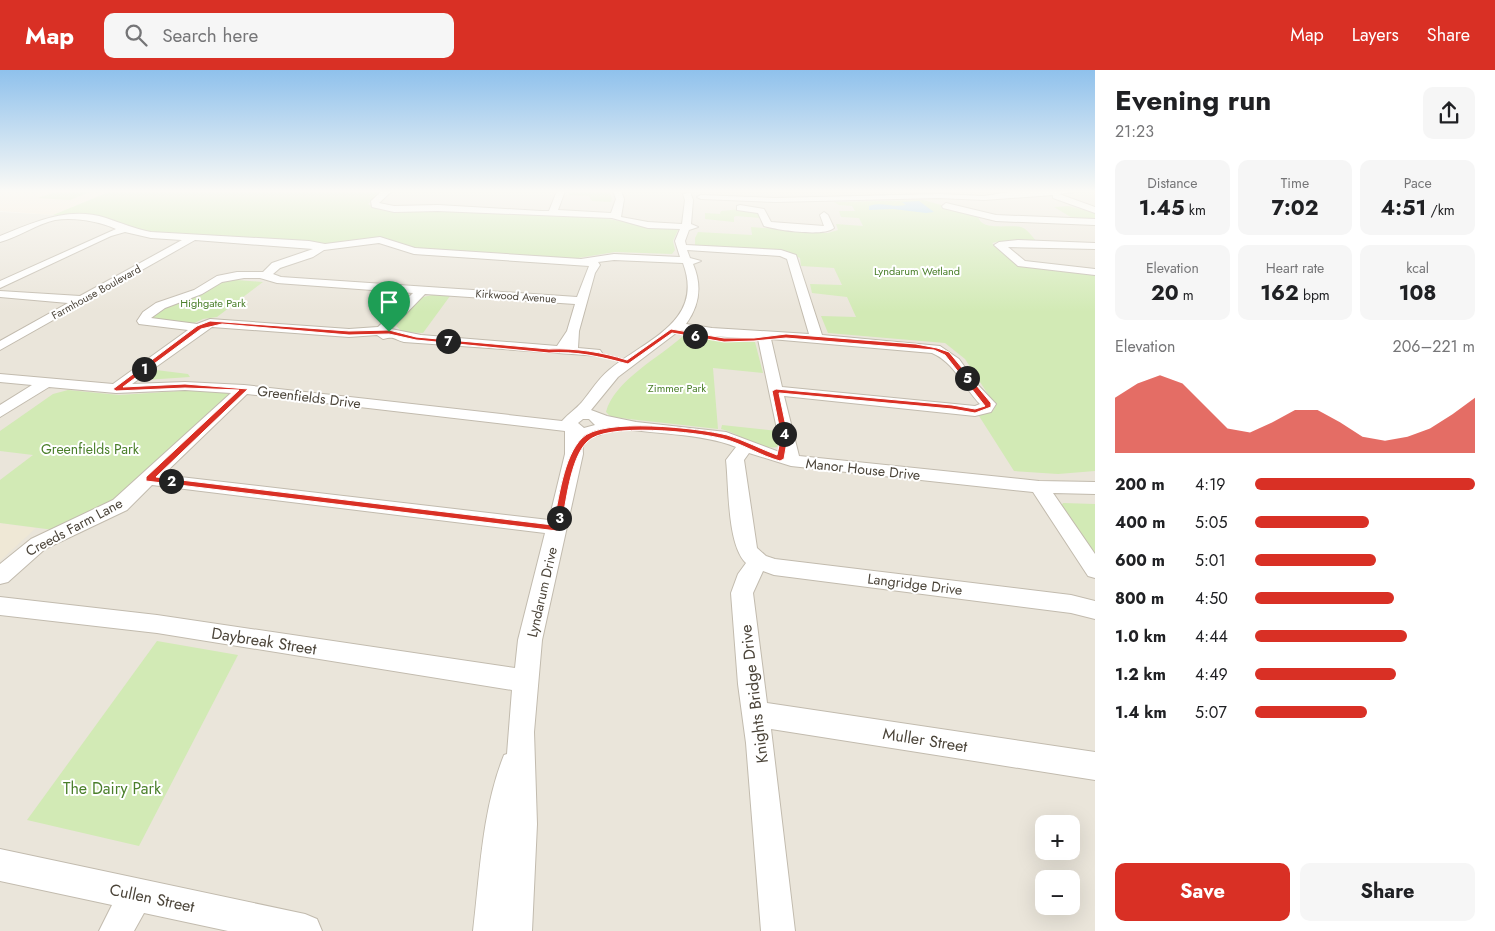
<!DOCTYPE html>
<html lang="en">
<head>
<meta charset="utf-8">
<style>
  :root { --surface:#fff; --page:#f6f6f6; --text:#202124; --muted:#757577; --accent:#d93025 }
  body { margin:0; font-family:Jost,sans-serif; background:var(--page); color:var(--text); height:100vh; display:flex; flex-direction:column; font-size:19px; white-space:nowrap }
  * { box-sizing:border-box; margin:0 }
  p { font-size:16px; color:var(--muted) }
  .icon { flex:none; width:28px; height:28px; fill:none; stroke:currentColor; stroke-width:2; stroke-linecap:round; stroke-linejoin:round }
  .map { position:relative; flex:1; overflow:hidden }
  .details { display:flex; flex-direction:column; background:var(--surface); width:400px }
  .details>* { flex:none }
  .buttons { position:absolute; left:1035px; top:745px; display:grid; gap:10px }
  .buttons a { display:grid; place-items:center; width:45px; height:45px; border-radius:10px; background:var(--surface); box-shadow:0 5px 20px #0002; font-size:25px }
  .pin { position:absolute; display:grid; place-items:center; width:42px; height:42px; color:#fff; margin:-51px -21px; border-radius:50% 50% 50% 0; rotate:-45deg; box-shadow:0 0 5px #0007 }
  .pin .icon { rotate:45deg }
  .km { position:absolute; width:25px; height:25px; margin:-12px; border-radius:50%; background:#222; color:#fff; font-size:14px; line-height:25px; text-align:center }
  .round { display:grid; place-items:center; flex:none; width:52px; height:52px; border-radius:10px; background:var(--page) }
  .summary { display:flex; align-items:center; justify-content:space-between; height:85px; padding:0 20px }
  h1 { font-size:28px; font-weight:700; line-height:38px }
  .metrics { display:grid; grid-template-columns:repeat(3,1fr); gap:8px; height:85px; padding:5px 20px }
  .metrics div { display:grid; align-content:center; border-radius:10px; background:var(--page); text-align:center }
  .metrics b { font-size:21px; font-weight:700 }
  .metrics small { font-size:14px; font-weight:400 }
  .metrics p { font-size:14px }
  .chart { height:140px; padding:10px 20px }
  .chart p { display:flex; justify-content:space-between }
  .chart svg { width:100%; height:90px; margin-top:5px; fill:var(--accent); opacity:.7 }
  .action { display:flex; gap:10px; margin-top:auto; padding:10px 20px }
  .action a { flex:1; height:58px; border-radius:10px; background:var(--accent); color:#fff; font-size:20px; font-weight:700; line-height:58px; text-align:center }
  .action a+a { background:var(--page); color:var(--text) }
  ul { padding:0 20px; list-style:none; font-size:16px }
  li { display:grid; grid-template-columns:80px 60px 1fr; align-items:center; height:38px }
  li i { height:12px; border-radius:6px; background:var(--accent) }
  header { display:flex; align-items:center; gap:30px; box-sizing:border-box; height:70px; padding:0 25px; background:var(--accent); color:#fff }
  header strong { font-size:24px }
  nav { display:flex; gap:28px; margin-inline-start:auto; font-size:18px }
  .search { width:350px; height:45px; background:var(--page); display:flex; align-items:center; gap:12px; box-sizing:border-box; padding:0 18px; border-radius:10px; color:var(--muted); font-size:19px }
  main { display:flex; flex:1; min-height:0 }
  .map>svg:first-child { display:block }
  .residential { fill:#eae5da; fill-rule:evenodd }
  .commercial { fill:#f7ead8 }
  .education { fill:#efe8d6 }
  .green { fill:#d2eab5 }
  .water { fill:#a9d4f2 }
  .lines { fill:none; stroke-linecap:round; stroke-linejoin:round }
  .minor-casing { stroke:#c2bbae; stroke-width:2 }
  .minor { fill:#fff; fill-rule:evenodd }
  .route { fill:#d93025; stroke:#fff; fill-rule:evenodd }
  .labels { text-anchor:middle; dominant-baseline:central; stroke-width:4; stroke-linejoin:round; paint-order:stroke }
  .far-park-label { font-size:11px; fill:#4a7f2a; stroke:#fff }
  .far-street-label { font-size:11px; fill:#4b4439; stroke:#fff }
  .street-label { font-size:14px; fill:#4b4439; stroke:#fff }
  .park-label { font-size:14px; fill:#4a7f2a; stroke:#fff }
  .near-street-label { font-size:16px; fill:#4b4439; stroke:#fff }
  .near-park-label { font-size:16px; fill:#4a7f2a; stroke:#fff }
</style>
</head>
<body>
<header>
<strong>Map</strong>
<div class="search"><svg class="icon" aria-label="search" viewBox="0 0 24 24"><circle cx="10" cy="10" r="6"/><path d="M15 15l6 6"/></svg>Search here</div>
<nav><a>Map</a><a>Layers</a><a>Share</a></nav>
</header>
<main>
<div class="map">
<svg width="1095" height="861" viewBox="0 0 1095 861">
  <rect width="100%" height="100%" fill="#f6f3ec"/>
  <path class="residential" d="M213,121H1095V861H0V142L154,150ZM1044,754H1071V781H1044ZM1044,809H1071V836H1044Z"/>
  <polygon class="commercial" points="0,121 111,121 53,145 0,141"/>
  <polygon class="education" points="0,453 36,458 0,491"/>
  <g class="green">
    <polygon points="57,121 92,121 70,130 38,128"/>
    <polygon points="111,121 384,121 368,134 379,140 426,140 603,148 652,157 679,158 673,171 675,180 672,184 615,182 572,189 418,179 382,168 338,174 170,165 132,158 104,148 53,145"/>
    <polygon points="571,121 609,121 612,128 611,132 592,131 589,126 569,125"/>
    <path d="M923,130L978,145C979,162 1009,154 1021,157C1027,159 1032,166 1036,171H1001L992,173L1013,191L1095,204V401L1058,404L1014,401L979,346L994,340L995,335L965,289L945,273L828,263L821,246L856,247L847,227L812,223L810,214L842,215L834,198L801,196L800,188L790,184L695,176V168L698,162L752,165L751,157L828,163L838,160L836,154L863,156L859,148L841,147L839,141H855L852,136L839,135L834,132Z"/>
    <polygon points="1069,136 1095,143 1095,149 1074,149 1054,137"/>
    <polygon points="741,139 758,141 761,148 736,146 734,147 734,152 705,149 705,143 720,144 721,141"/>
    <polygon points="223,209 263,212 217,247 203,249 192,254 150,248 171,233"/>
    <polygon points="432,225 450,226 423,263 403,262 396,256 419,228"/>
    <path d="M683,266L720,271L755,272L763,303L713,298L718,359L611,347L606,342C614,311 660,287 683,266Z"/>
    <polygon points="156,300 188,304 190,307 145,310"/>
    <polygon points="68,320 119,325 196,320 227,322 230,326 122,427 54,460 0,453 0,410 33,385 0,381 0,361 53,324"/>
    <path d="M722,355L777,361L779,374L777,377C761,381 739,363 721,359Z"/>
    <polygon points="1063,433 1095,434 1095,486 1061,436"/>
    <polygon points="157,571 238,585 139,776 27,750"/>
  </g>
  <path class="water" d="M919,131L934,142L926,143L893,139L869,140V136C880,131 894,138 906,135L902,132Z"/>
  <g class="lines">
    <defs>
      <g id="minor">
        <path d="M382,121H392L379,133L394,136L438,135L541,141H549L557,121H565L558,140L611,143L616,129L613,121H621L624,129L621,147L648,152L682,154L685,130L683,124L690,122L693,130L691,154L698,157L689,160L685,171L686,175L781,180L796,185L822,265L940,276L959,289L977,314L996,334L991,342L975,346L784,326L799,386L1039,411L1095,412V424L1053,423L1095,484V508L1088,506L1033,422L791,396L749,383L744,390L757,478L766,486L775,489L1071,525L1095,531V549L1071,543L774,505L763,501L753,523L767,633L1095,682V710L771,659L795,861H761L746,673L738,614L731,523L738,504L746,493C727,475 729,416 726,390L736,377C703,363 648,364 611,357L600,365L582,367L583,384L542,570L534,662L537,754L532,861H473C480,803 482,740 504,685L507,684L512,620L157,563L0,545V527L157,545L515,598L518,570L545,463L152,415L127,440L45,479L8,512L0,514V494L31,469L113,430L231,323L185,320L116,323L49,317L0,347V335L32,315L0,312V304L113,314L188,260L139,254L137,251L143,242L156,233L194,220L217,206L237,202H263L272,193L313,179L195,170L0,280V271L68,233L0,227V221L80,226L182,170L151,168L125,162L111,166L0,218V211L116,159C98,151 74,147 55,150C36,154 19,167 0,172V166C35,152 68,136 106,148C121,153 135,159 151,162L309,171L325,174L380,167L415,178L581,189L614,184L680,187L675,171L680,159L648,158L612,148L438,141L394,142L372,137L371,131ZM379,173L414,184L589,196L577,227L281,207L273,204L280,198L313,187L324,180ZM687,180L780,186L787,189L809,264L712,258L686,254C700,235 702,215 693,194L701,191L690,188ZM614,190L683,193C705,252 645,270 609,300C598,309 591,321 582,332C576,339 568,344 562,351L244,315L185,312L132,314L212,257L349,267L377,265L383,269C395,266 393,269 404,272L600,286L602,283L600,280L578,278L579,261L595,203L600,195L598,192ZM244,208H260L277,213L413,223L378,257L349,259L210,249L197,254L151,248L165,238L202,224L222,212ZM425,224L575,234L567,261L557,276L421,265L391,259ZM680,260L712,266L758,269L782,383L726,362L636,352L607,346L591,340L618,307ZM771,269L932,283C954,292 964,318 980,334L975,336L782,317ZM247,324L565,361V384L549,450L163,405ZM583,349H589L595,355L584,358L578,353Z"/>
        <polygon points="1017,121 1082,121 1059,124 1095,137 1095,143 1053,128 1053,125 984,130 939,128 775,132 701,129 697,127 701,125 775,128 939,124 984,126"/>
        <polygon points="946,133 996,145 1095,149 1095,155 996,151 943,138 942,136"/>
        <path d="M740,135L764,139L771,152L824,156L820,145L824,142L828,145L834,158C824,167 777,160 764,156L758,143L737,140V136Z"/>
        <polygon points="1018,170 1095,173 1095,179 1008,177 1025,191 1095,199 1095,205 1018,196 994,175 999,172"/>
        <polygon points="0,779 305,844 317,849 322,861 228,861 144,843 134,861 99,861 112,835 0,811"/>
      </g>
    </defs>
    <use href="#minor" class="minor-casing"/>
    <use href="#minor" class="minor"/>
  </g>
  <linearGradient id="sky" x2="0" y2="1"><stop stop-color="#8fc1ec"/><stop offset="0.5" stop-color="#fbfaf6"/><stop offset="1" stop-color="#fbfaf6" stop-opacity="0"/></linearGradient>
  <rect width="1095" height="242" fill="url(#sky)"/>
  <path class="route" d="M210,251L349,261L389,260L416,267L549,279C576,278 602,282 627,290L671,259L724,268H754L786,264L916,274L937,278L949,282L991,333V337L975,343L952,339L779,323L788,366L784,389L780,391C761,386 743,374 724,369C698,362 605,352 587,372C570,389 566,434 561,458L557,461L146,411V407L239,320L185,318L116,321L113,319L197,256ZM222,254L349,265L389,264L416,270L549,283C577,281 601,287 628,294L672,263L724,272L754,271L786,268L934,280L945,285L985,336L975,339L952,335L776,319L772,321L781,366L777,385C761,379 744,370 727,365C699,358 602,347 582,368C563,387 559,429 553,455L156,407L248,319L185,314L123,317L201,259Z"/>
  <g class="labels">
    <g class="far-park-label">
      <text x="917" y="201">Lyndarum Wetland</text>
      <text x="213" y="233">Highgate Park</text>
      <text x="677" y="318">Zimmer Park</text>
    </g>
    <g class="far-street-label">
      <text transform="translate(96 222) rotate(-29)">Farmhouse Boulevard</text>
      <text transform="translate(516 226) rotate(4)">Kirkwood Avenue</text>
    </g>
    <g class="street-label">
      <text transform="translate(309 327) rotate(7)">Greenfields Drive</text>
      <text transform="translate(863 399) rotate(6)">Manor House Drive</text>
      <text transform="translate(74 457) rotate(-28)">Creeds Farm Lane</text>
      <text transform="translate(915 514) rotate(7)">Langridge Drive</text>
      <text transform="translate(542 522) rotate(-77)">Lyndarum Drive</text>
    </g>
    <g class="park-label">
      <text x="90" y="379">Greenfields Park</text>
    </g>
    <g class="near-street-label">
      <text transform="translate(264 571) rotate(9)">Daybreak Street</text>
      <text transform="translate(754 624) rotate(-97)">Knights Bridge Drive</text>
      <text transform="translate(925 670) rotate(9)">Muller Street</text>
      <text transform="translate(152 828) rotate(12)">Cullen Street</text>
    </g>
    <g class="near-park-label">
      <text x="112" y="718">The Dairy Park</text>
    </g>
  </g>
</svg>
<div class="buttons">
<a>+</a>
<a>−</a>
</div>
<div class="pin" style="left:389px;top:262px;background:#1e9e55"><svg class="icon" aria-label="arrive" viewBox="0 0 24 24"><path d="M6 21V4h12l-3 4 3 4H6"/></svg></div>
<b class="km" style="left:144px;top:299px">1</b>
<b class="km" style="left:171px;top:411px">2</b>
<b class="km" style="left:559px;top:448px">3</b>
<b class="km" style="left:784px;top:364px">4</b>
<b class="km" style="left:967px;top:308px">5</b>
<b class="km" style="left:695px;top:266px">6</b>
<b class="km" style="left:448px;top:271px">7</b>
</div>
<section class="details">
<div class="summary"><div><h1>Evening run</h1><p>21:23</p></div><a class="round"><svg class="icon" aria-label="share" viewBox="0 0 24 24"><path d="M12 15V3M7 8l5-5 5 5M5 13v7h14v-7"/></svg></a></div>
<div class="metrics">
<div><p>Distance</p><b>1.45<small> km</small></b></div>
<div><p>Time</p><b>7:02</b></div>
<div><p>Pace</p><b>4:51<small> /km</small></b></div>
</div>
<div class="metrics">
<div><p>Elevation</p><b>20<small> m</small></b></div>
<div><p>Heart rate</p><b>162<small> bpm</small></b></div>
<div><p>kcal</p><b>108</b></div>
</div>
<div class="chart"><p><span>Elevation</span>206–221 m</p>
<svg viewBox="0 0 160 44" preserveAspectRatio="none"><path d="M0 44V17L10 10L20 6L30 10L40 21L50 32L60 34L70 29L80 23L90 23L100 29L110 36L120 38L130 36L140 32L150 25L160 17V44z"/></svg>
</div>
<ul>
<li><b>200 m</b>4:19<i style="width:100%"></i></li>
<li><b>400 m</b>5:05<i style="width:52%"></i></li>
<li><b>600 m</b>5:01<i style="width:55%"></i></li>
<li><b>800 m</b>4:50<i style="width:63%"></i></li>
<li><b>1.0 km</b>4:44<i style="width:69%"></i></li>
<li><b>1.2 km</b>4:49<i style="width:64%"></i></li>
<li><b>1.4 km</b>5:07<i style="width:51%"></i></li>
</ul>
<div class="action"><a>Save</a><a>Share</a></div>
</section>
</main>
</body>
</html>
